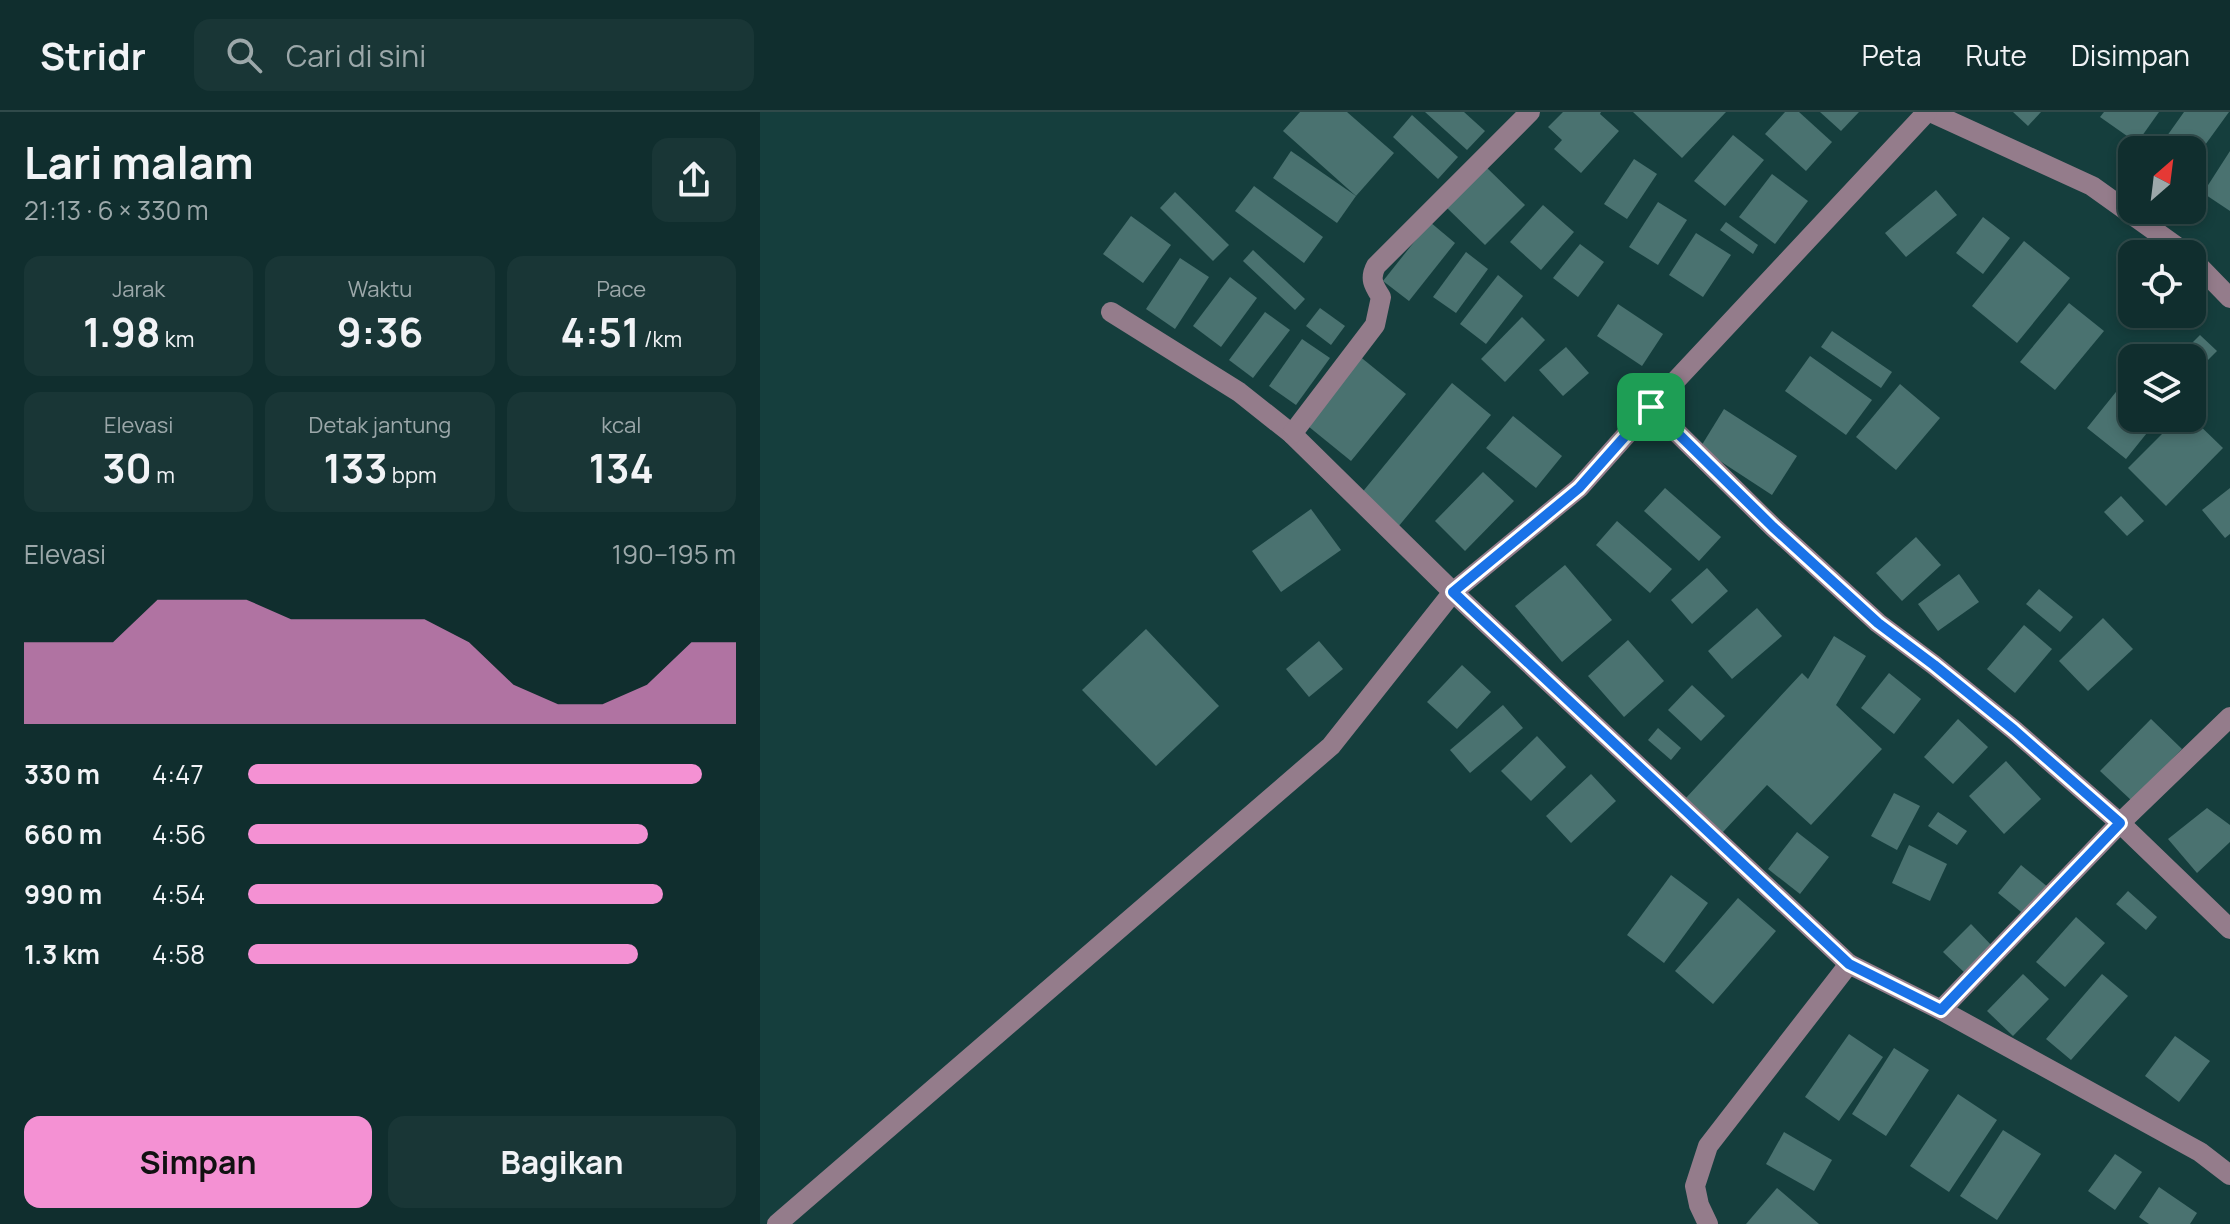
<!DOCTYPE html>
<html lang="id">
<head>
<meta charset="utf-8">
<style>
  :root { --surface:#102e2e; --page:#193636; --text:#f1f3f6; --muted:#9ca8aa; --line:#304a4a; --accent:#f491d3 }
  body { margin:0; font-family:Manrope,sans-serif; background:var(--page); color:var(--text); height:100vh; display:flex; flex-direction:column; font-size:30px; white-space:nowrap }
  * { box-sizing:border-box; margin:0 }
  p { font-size:26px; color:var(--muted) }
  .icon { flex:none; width:44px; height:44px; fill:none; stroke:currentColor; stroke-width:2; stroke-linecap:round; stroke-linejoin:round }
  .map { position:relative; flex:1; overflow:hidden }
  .side { display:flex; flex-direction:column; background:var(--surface); width:760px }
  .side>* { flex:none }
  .needle { width:52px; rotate:28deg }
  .fabs { position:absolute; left:1358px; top:24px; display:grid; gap:16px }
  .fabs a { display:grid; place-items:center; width:88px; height:88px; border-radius:16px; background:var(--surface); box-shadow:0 4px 12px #0003,0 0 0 2px var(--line); font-size:40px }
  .pin { position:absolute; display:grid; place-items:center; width:68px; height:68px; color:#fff; margin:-34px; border-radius:16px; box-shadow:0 4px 12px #0006 }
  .round { display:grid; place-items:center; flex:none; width:84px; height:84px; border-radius:16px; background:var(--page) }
  .summary { display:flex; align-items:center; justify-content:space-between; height:136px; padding:0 24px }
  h1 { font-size:44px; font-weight:700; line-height:60px }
  .figures { display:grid; grid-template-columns:repeat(3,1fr); gap:12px; height:136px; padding:8px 24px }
  .figures div { display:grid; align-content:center; border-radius:16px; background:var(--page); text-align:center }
  .figures b { font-size:40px; font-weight:700 }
  .figures small { font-size:22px; font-weight:400 }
  .figures p { font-size:22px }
  .chart { height:224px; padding:16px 24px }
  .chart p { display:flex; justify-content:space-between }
  .chart svg { width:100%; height:144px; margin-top:8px; fill:var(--accent); opacity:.7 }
  .action { display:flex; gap:16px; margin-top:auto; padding:16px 24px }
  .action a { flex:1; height:92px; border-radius:16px; background:var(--accent); color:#111; font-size:32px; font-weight:700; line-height:92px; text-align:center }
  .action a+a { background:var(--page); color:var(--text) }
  ul { padding:0 24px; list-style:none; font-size:26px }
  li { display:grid; grid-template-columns:128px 96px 1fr; align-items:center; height:60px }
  li i { height:20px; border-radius:10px; background:var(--accent) }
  header { display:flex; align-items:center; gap:48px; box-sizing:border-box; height:112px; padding:0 40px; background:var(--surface); border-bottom:2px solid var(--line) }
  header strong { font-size:38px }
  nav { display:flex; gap:44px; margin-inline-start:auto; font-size:28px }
  .search { width:560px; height:72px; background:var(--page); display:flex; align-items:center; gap:20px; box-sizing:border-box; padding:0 28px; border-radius:16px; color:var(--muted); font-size:30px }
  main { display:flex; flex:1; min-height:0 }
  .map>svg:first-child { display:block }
  .building { fill:#4a7270 }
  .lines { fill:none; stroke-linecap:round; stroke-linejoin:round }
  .minor { stroke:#947c8b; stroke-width:20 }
  .route-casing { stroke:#fff; stroke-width:16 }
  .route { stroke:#1a73e8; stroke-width:10 }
</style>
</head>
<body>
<header>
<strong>Stridr</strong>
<div class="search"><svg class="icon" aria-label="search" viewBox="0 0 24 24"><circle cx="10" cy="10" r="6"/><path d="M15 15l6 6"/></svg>Cari di sini</div>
<nav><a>Peta</a><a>Rute</a><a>Disimpan</a></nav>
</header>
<main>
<section class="side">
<div class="summary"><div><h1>Lari malam</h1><p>21:13 · 6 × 330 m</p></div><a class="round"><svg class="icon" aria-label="share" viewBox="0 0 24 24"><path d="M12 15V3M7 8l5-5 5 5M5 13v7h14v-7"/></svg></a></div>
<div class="figures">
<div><p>Jarak</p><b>1.98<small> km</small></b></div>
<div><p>Waktu</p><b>9:36</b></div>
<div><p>Pace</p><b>4:51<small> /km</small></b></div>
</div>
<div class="figures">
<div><p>Elevasi</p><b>30<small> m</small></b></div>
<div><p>Detak jantung</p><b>133<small> bpm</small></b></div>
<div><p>kcal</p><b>134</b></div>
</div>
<div class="chart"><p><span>Elevasi</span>190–195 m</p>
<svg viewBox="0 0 160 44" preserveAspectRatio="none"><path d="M0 44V19L10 19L20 19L30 6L40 6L50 6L60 12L70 12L80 12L90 12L100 19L110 32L120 38L130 38L140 32L150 19L160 19V44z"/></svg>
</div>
<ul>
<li><b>330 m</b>4:47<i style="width:93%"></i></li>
<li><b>660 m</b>4:56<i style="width:82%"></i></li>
<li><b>990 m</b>4:54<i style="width:85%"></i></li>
<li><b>1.3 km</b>4:58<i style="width:80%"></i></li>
</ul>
<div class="action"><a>Simpan</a><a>Bagikan</a></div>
</section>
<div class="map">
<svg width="1470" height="1112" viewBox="0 0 1470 1112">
  <rect width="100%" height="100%" fill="#153e3d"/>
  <g class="building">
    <polygon points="540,0 587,0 634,41 596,84 523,19"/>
    <polygon points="665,0 704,0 725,19 707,38"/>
    <polygon points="803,0 841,0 840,2 859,19 821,61 794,37 802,28 788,15"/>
    <polygon points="873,0 966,0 922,46"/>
    <polygon points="1025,0 1039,0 1072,30 1046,59 1005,22"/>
    <polygon points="1060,0 1099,0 1081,19"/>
    <polygon points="1253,0 1281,0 1268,14"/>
    <polygon points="1344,0 1399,0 1377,31 1340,5"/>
    <polygon points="1424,0 1469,0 1432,51 1432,38 1397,38"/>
    <polygon points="652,3 698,45 678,67 633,25"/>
    <polygon points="973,23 1004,48 965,94 934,69"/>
    <polygon points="531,39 596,84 577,111 513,66"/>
    <polygon points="1470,39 1470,99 1443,81"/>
    <polygon points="874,47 897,62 867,107 844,92"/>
    <polygon points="725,54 765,93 725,133 685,94"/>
    <polygon points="1012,62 1048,89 1015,132 979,105"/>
    <polygon points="494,74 563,125 544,151 475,99"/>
    <polygon points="1176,78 1197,103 1146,145 1125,121"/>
    <polygon points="415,80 469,133 453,149 400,96"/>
    <polygon points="898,90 927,108 898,153 869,135"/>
    <polygon points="783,93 814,120 781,158 750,130"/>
    <polygon points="371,104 411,133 383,171 343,142"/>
    <polygon points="1223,105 1250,126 1223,162 1196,141"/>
    <polygon points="670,110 695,131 649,189 623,169"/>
    <polygon points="966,110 998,133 993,142 960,118"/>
    <polygon points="936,121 971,143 943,185 909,163"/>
    <polygon points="1264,129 1310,166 1257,231 1212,194"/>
    <polygon points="820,132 844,150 818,185 793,166"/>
    <polygon points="493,138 545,187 535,198 483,149"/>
    <polygon points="706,140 728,157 696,201 673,185"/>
    <polygon points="420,146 449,165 415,217 386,197"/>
    <polygon points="738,163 763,184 726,232 700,212"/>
    <polygon points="470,165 497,186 461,235 433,214"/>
    <polygon points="1309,191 1344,219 1295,278 1260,250"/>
    <polygon points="858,192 903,222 882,254 837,224"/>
    <polygon points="560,196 585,214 571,233 546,214"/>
    <polygon points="505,200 530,218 493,266 469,248"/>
    <polygon points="762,205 785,228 745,270 721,247"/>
    <polygon points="1072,219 1132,260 1121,276 1061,235"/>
    <polygon points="1440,223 1457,239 1437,259 1432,254 1432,246 1423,246 1420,243"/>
    <polygon points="542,227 570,246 536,293 509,274"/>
    <polygon points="806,235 829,261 803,284 779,258"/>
    <polygon points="598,243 646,282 591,349 543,310"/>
    <polygon points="1050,244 1112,288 1086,323 1025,279"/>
    <polygon points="1372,260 1372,306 1399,306 1366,347 1327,316"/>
    <polygon points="692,271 731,303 638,415 600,383"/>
    <polygon points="1140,272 1180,306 1136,358 1096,325"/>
    <polygon points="964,297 1037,344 1012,383 940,336"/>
    <polygon points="753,304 802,344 776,376 726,336"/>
    <polygon points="1418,306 1432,306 1463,336 1406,394 1368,356"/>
    <polygon points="723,360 754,389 705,439 675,409"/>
    <polygon points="905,376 961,425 939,449 884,399"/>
    <polygon points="1470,376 1470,422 1465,426 1442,398"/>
    <polygon points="1361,384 1384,409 1367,424 1344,400"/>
    <polygon points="551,397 581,438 521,480 492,439"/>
    <polygon points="857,409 912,457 890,481 836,433"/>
    <polygon points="1156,425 1181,453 1142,489 1116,461"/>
    <polygon points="805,453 852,508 802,550 755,494"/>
    <polygon points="947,456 968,479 932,512 911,488"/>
    <polygon points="1199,462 1219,490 1178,519 1158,492"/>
    <polygon points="1279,477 1313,505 1300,520 1266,492"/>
    <polygon points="997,496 1022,524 972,567 948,539"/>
    <polygon points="1343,506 1373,537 1328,579 1299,549"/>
    <polygon points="1264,513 1292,537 1255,581 1227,557"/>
    <polygon points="386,517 459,594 396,654 322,578"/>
    <polygon points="1074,524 1106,544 1076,593 1122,637 1051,713 1007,673 962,721 925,687 1042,561 1048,567"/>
    <polygon points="868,528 904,569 864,605 828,564"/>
    <polygon points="559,529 583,557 549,585 526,557"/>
    <polygon points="702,553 731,580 697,617 667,590"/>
    <polygon points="1129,561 1161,587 1134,622 1101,596"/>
    <polygon points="932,573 965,604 941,629 908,598"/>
    <polygon points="743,593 763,616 710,661 690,638"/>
    <polygon points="1198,607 1228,635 1193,672 1164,645"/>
    <polygon points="1391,607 1422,637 1372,689 1340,659"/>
    <polygon points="898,616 921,636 911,648 888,628"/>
    <polygon points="777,624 806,655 771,689 741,659"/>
    <polygon points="1246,649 1281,687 1244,722 1209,684"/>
    <polygon points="831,662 856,689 811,731 786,704"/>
    <polygon points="1134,681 1160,694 1137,738 1111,724"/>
    <polygon points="1447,696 1470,713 1470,730 1437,761 1408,727"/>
    <polygon points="1178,700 1207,719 1197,733 1168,714"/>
    <polygon points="1037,720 1069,745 1040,782 1008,757"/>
    <polygon points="1149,733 1187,752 1170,789 1132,771"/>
    <polygon points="1261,753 1289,776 1266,804 1238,781"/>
    <polygon points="911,763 948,791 904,851 867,823"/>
    <polygon points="1368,779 1397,805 1386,818 1356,792"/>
    <polygon points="978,786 1016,819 953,892 915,859"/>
    <polygon points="1316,805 1345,831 1305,875 1276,850"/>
    <polygon points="1211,812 1234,836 1207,863 1183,840"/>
    <polygon points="1263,862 1289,887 1253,924 1227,899"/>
    <polygon points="1342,862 1368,884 1311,948 1286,927"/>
    <polygon points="1089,922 1123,945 1079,1009 1045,985"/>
    <polygon points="1415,924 1450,949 1419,990 1385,964"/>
    <polygon points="1134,936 1169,958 1126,1024 1092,1002"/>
    <polygon points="1198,982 1237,1008 1189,1080 1150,1054"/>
    <polygon points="1243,1018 1281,1042 1237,1108 1200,1084"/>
    <polygon points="1024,1020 1072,1048 1054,1079 1006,1052"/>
    <polygon points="1355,1042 1382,1060 1355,1098 1328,1079"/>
    <polygon points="1399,1075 1437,1101 1430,1112 1389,1112 1379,1105"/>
    <polygon points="1017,1076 1059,1112 986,1112"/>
  </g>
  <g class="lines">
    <g class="minor">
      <polyline points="1170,0 1332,74 1427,142"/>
      <polyline points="1432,147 1470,186"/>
      <polyline points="351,200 479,280 532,322 693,480 1089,852 1181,898 1440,1040 1470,1063"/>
      <polyline points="891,295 1013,415 1118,511 1174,553 1254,618 1360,711 1470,817"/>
      <path d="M532,322L615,213L621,185C614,174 609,167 616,154L770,0"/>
      <polyline points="1181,898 1360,711 1470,605"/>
      <polyline points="17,1112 571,634 693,480 819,376 891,295 1167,0"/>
      <polyline points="948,1112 939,1093 935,1074 948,1034 1089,852"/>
    </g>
  </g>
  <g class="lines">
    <defs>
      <polygon id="route" points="891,295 1013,415 1118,511 1174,553 1254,618 1360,711 1181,898 1089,852 693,480 819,376"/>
    </defs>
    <use href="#route" class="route-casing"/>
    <use href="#route" class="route"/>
  </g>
</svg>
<div class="fabs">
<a><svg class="needle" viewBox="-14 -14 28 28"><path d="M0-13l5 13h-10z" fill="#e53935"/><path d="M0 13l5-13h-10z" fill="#9ca8aa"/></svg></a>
<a><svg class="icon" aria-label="locate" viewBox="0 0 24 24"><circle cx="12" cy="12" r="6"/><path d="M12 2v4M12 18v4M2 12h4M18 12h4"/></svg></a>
<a><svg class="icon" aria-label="layers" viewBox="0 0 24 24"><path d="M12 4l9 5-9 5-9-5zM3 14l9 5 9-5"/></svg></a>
</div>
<div class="pin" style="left:891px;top:295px;background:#1e9e55"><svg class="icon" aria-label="arrive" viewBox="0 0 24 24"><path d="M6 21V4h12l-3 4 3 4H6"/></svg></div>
</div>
</main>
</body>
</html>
